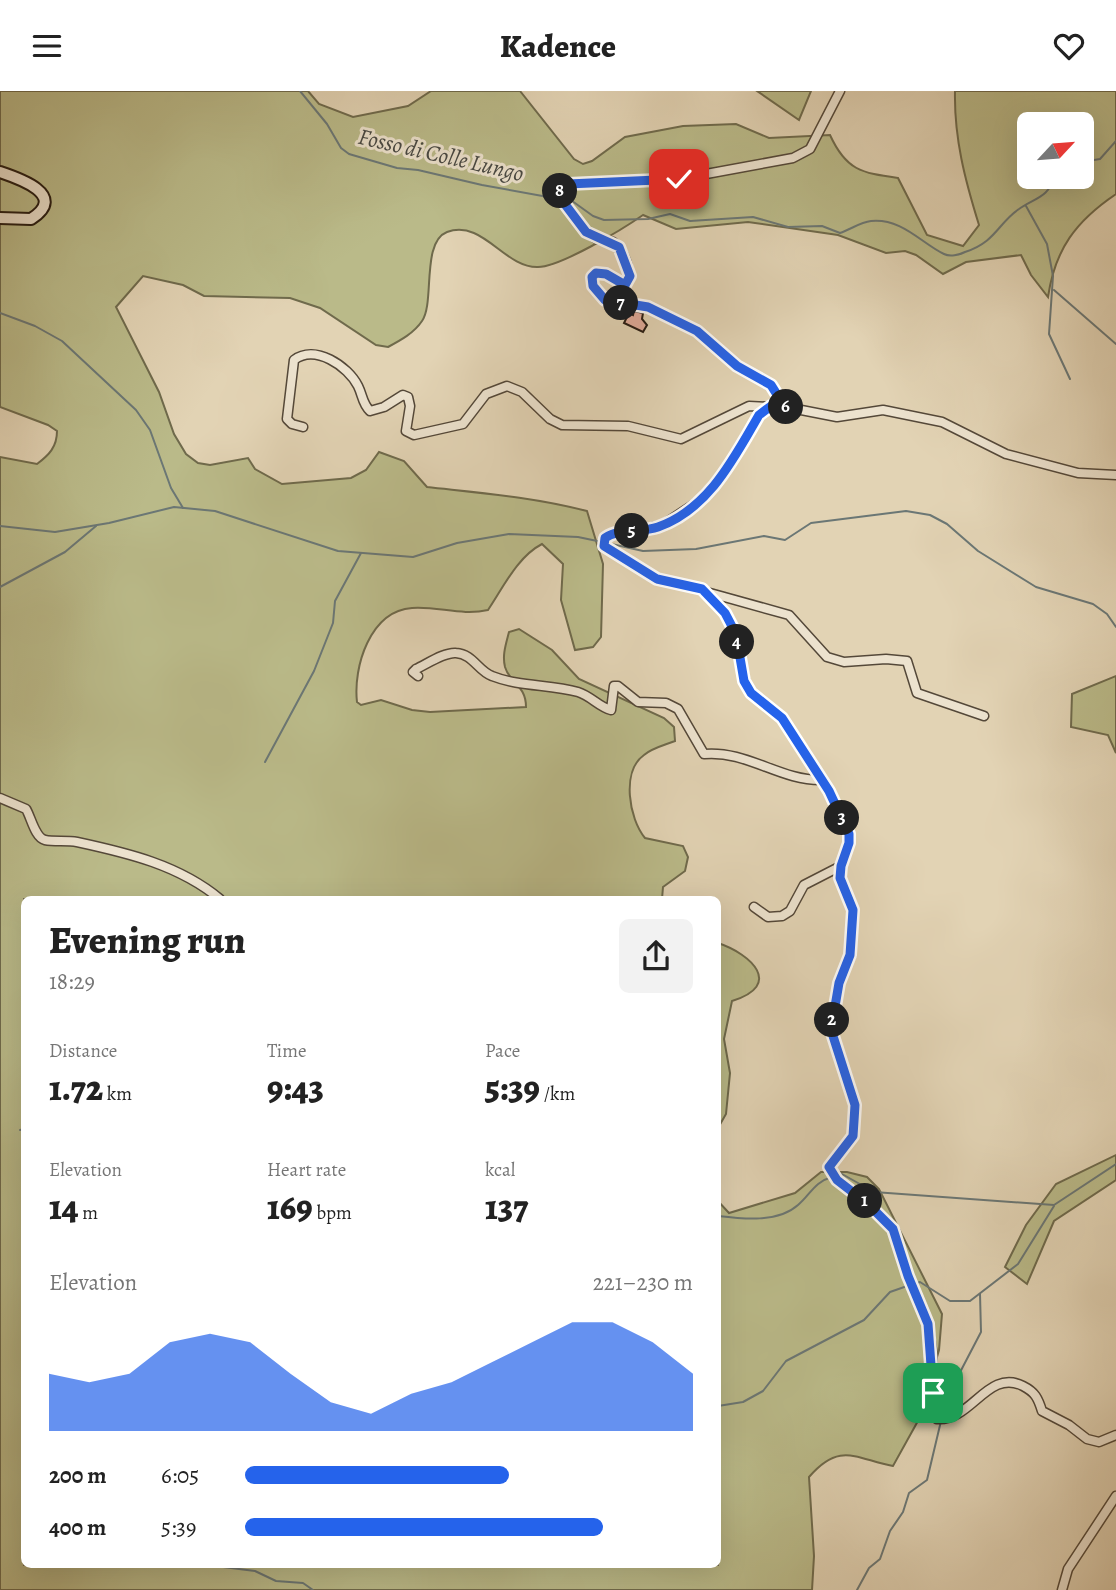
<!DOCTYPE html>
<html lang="en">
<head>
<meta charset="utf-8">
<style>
  :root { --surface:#fff; --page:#f2f2f2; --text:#222; --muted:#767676; --accent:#2563eb }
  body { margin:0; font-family:Alegreya,serif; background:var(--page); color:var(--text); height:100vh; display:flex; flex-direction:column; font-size:26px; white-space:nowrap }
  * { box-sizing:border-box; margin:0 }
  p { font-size:23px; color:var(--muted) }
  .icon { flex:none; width:38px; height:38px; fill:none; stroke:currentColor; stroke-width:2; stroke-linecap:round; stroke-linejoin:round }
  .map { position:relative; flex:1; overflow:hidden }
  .sheet { position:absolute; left:21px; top:805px; width:700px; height:672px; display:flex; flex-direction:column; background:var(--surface); border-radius:10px; box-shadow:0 7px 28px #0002 }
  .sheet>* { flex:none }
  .needle { width:46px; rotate:64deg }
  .fabs { position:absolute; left:1017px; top:21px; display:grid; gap:14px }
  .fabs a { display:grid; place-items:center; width:77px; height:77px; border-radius:10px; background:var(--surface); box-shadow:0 7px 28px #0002; font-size:35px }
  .pin { position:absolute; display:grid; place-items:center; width:60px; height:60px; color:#fff; margin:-30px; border-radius:14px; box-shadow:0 4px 10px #0006 }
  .km { position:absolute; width:35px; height:35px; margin:-18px; border-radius:50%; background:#222; color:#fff; font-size:19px; line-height:35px; text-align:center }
  .round { display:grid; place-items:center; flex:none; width:74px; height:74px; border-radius:10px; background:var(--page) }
  .overview { display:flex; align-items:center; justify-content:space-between; height:119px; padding:0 28px }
  h1 { font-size:38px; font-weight:800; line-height:52px }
  .figures { display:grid; grid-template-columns:repeat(3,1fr); gap:10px; height:119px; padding:7px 28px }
  .figures div { display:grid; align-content:center }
  .figures b { font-size:35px; font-weight:800 }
  .figures small { font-size:19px; font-weight:400 }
  .figures p { font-size:19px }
  .chart { height:196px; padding:14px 28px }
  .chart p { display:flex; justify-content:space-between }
  .chart svg { width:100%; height:126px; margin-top:7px; fill:var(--accent); opacity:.7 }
  ul { padding:0 28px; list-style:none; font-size:23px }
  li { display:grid; grid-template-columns:112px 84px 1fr; align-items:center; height:52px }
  li i { height:18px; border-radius:9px; background:var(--accent) }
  header { display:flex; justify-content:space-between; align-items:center; height:91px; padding:0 28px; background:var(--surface); font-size:32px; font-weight:800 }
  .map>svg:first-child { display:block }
  .green { fill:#baba89; stroke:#6f6a4c; stroke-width:2; fill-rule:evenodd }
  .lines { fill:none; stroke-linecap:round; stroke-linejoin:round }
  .stream { stroke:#6b7775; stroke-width:2 }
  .building { fill:#e0aa99; stroke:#241910; stroke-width:2 }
  .street-casing { stroke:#544839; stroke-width:11 }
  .secondary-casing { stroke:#241910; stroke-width:14 }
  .street { stroke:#ece2ce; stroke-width:8 }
  .secondary { stroke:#ece2ce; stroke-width:10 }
  .route-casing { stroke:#fff; stroke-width:14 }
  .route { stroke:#2563eb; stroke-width:9 }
  .labels { text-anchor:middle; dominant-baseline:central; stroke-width:6; stroke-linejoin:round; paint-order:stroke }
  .water-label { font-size:23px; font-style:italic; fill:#474843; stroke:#ece2ce }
</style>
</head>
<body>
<header><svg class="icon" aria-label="menu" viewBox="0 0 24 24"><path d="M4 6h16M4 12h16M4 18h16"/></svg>Kadence<svg class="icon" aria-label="heart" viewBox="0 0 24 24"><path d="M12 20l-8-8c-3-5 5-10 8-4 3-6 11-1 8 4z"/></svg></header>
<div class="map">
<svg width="1116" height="1499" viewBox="0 0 1116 1499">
  <rect width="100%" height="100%" fill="#e2d3b4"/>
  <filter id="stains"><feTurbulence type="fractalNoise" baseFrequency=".00286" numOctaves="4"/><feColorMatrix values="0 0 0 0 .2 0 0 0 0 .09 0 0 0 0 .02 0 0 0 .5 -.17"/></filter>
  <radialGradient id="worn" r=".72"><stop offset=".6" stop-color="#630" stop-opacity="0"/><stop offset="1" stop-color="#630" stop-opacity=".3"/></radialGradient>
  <g class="green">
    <path d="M0,0H308L319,13L353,26L408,15L431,0H520L574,68L583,73L592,70L625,46L683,35L736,33L769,47L830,44C846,79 861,82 898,87L927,144L963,155L979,134C965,89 954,47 955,0H1116V103C1076,130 1055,158 1048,206L1031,184L1021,164L966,171L943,183L916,164L905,160L886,162L838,144L748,131L676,138L643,124C623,138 560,176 538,176C504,177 483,128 447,141C421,151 435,212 422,230C414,242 401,249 388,256L376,254L320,217L290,207L204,205L183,194L143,185L116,216L159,301L174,343L186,363L198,372L210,374L248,367L255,378L282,393L351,387L366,379L379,361L404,370L427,396C481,402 533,406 587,420L603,473L601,546L593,556L575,559L561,509L563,473L542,453C517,466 503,497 488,519C461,525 438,515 412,517C370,520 353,576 357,611L361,614L381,609L412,619L430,621L526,616C526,594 510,593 505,576C502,564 506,553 509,541L519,538L552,559L579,588L664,627L674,636L675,650C665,654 652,657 644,664C621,680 629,728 645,747L683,755L688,766L685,780L663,796L662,808H24V1474H718V1110L729,1122L795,1102L821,1081H847L867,1086L879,1098L942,1223L939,1259L919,1328L893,1375C856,1368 840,1350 809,1386L814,1465L812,1499H0V366L37,373C49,364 57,356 57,340L48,334L0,316ZM1029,33H1082V86H1029Z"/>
    <polygon points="757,0 811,0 799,29"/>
    <polygon points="1116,585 1116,662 1108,644 1071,636 1072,603"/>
    <path d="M718,852C751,863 784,894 732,910L724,948L730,982L726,1023L718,1037Z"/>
    <polygon points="1116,1064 1116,1089 1054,1130 1027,1193 1005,1176 1026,1134 1056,1093"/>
  </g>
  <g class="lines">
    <g class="stream">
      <polyline points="300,0 327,33 341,57 349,63 397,77 418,79 482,94 559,108"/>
      <polyline points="1082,71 1100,68 1116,50"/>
      <path d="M568,107L593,125L604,129L648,128L670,123L690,130L753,126L788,136L822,135L840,142C850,139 860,131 871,130C902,127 921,152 944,163C950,166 959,164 965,161C996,151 998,132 1019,118C1033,108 1052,105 1052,86"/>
      <polyline points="1026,115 1047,153 1053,185 1049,243 1070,288"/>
      <polyline points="1054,199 1116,253"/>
      <polyline points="0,222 35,235 62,250 136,319 150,339 171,397 183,417"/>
      <polyline points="0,435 55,441 109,432 174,416 215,420 338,460 413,466 457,452 509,443 578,446 602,451"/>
      <polyline points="607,452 643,460 696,458 764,445 785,449 811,432 906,420 930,424 947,433 978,460 1036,496 1093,513 1107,523 1116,536"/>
      <polyline points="0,496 65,461 96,435"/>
      <polyline points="265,671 314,580 333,532 335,510 361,462"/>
      <polyline points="20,1039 24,1038"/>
      <polyline points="837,1085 842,1083 874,1101 1054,1114 1116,1073"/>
      <path d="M718,1125C743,1128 778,1132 798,1114C811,1103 814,1091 832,1086"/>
      <polyline points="915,1193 920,1191 950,1210 970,1210 1018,1173 1054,1115"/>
      <polyline points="718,1315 743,1311 763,1300 786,1270 864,1229 890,1201 910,1194"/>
      <polyline points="942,1324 944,1312 981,1241 980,1203"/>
      <polyline points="24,1393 24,1394"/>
      <polyline points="207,1474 255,1480 276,1490 303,1492 313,1499"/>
      <polyline points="857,1499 869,1477 880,1468 890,1440 903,1421 909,1402 927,1389 941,1330"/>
    </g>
  </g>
  <polygon class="building" points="634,220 643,222 642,228 647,234 643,241 624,232 629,222 633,224"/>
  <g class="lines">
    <defs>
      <g id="street">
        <path d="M771,315L759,324L725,381L699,410L661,435L611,443L605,447L604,455L657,488L702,498L725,522L736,543L745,590L751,602L782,627L829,700L848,743L849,752L841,775L840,787L853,819L851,864L839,892L832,933L833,945L855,1014L854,1030L853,1045L829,1076L837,1089L868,1113L893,1137L908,1185L928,1233L932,1259L934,1320L937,1328C971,1331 988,1277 1023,1295C1035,1301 1038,1307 1042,1320L1069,1334L1087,1348L1099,1351L1116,1344"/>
        <path d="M788,315L781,310L771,294L737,275L697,240L648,216L605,209L593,195L592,186L596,182L606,183L625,194C634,182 624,160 613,151L597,148L586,141L559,102L568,93L679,88L793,67L810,58L840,0"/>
        <path d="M303,336L292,333L287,328L294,269C315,253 348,275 358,295C363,305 362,312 370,320L384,316L403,304L408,306L410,315L406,340L414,344L463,333L486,303L507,295L522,301L550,328L562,334L628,335L681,348L749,315L791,317L837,326L883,319L942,331L1006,363L1078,382L1116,384"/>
        <polyline points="710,502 789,524 827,566 844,571 886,568 907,570 917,602 984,625"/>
        <path d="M418,585L413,581L416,578C427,573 444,561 456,562C473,563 478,580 492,585C520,596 550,593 578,601C591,605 599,616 611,619L614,595H618L638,611L666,612L678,618L704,663C747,659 780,690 822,689"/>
        <path d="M0,707L26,718C31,726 35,747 45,749C54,751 67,749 77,751C128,762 179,774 220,808"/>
        <polyline points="754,816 768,826 782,825 790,820 804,794 841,775"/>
        <polyline points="1062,1499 1068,1478 1116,1405"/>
      </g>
      <path id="secondary" d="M0,81C18,87 69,104 31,128L0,127"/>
    </defs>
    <use href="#street" class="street-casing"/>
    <use href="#secondary" class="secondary-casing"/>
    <use href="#street" class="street"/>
    <use href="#secondary" class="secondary"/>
  </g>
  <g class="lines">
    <defs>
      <path id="route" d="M679,88L568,93L559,102L561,108L586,141L619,156L630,185L625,194L606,183L596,182L592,186L593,195L605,209L648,216L697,240L737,275L771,294L781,310L791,317L771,315L759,324C734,367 709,418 658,436C641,442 621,436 605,447L604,455L657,488L702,498L725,522L736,543L744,590L751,602L782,627L829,700L849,743V752L841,775L840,787L853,819L850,864L839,892L832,933L833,945L855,1014L854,1030L853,1045L829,1076L837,1089L868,1113L893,1138L908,1185L928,1233L933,1302"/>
    </defs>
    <use href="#route" class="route-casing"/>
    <use href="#route" class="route"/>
  </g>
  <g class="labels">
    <g class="water-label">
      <text transform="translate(441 64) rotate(13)">Fosso di Colle Lungo</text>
    </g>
  </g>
  <rect width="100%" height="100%" filter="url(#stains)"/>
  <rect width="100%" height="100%" fill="url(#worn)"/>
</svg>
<div class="fabs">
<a><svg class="needle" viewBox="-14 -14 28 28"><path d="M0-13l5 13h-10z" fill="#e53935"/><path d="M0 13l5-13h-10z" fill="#767676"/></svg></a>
</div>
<div class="pin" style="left:933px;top:1302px;background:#1e9e55"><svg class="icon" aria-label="arrive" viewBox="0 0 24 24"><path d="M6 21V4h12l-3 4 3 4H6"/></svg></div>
<div class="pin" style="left:679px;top:88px;background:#d93025"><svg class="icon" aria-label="check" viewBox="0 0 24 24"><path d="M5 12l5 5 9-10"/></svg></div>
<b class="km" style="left:865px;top:1110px">1</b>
<b class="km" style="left:832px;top:929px">2</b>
<b class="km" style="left:842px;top:727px">3</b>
<b class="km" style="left:737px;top:551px">4</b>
<b class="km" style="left:632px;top:440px">5</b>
<b class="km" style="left:786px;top:316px">6</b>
<b class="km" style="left:621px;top:212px">7</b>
<b class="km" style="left:560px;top:100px">8</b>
<section class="sheet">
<div class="overview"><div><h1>Evening run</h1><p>18:29</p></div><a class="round"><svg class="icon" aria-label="share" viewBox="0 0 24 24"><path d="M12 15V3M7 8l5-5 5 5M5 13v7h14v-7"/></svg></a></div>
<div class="figures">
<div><p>Distance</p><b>1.72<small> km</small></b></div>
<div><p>Time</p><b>9:43</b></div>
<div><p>Pace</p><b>5:39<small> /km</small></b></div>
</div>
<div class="figures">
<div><p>Elevation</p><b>14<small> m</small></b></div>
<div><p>Heart rate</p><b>169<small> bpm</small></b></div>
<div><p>kcal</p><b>137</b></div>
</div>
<div class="chart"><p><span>Elevation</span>221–230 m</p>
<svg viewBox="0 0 160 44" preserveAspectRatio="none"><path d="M0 44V24L10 27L20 24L30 13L40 10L50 13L60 24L70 34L80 38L90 31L100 27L110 20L120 13L130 6L140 6L150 13L160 24V44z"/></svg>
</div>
<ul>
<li><b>200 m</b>6:05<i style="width:59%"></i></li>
<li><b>400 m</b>5:39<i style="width:80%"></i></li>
</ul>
</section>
</div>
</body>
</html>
